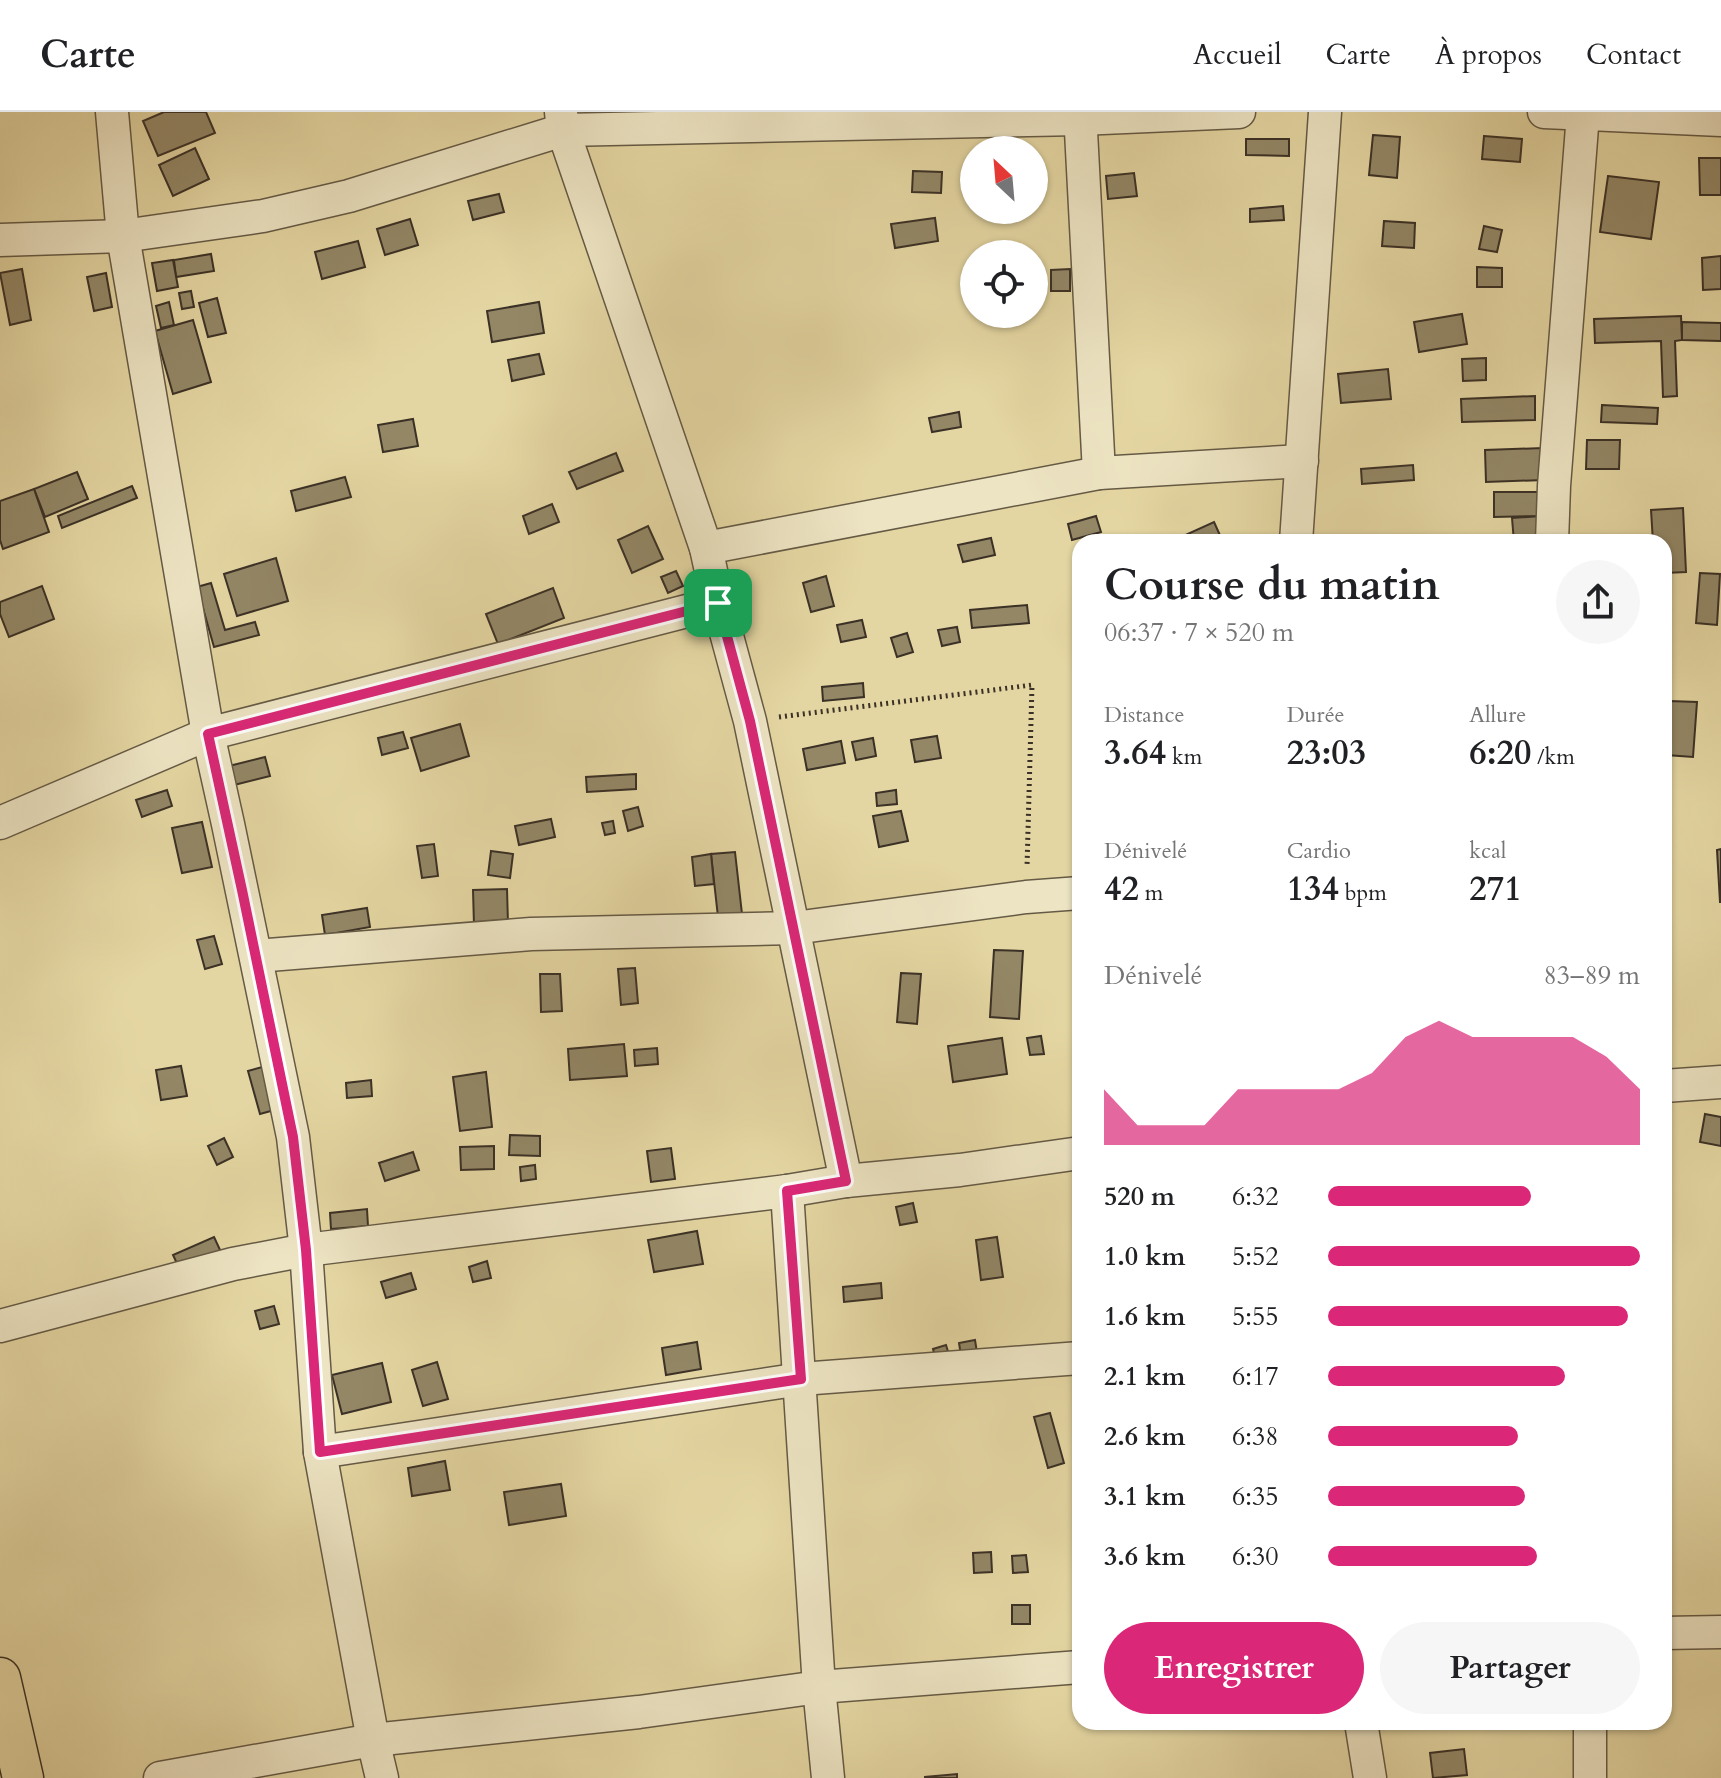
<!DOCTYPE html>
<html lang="fr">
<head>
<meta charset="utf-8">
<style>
  :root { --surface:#fff; --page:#f6f6f6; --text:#202124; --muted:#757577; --line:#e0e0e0; --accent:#db2777 }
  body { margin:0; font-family:Cardo,serif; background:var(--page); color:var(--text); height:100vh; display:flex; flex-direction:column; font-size:30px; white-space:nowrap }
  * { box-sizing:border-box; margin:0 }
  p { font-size:26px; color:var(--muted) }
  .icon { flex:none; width:44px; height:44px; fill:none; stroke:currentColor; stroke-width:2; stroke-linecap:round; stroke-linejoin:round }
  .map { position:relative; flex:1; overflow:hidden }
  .details { position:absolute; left:1072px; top:422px; width:600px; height:1196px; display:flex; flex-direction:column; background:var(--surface); border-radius:24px; box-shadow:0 2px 6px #0004 }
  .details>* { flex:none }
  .needle { width:52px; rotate:334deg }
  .tools { position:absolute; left:960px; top:24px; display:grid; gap:16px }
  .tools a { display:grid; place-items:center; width:88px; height:88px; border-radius:50%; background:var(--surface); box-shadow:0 2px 6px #0004; font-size:40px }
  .pin { position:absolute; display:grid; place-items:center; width:68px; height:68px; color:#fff; margin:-34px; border-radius:16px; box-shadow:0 4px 12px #0006 }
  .round { display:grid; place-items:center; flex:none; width:84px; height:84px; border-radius:42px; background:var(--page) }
  .overview { display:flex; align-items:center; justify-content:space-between; height:136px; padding:0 32px }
  h1 { font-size:44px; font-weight:700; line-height:60px }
  .metrics { display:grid; grid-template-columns:repeat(3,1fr); gap:12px; height:136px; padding:8px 32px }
  .metrics div { display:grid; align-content:center }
  .metrics b { font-size:34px; font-weight:700 }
  .metrics small { font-size:22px; font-weight:400 }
  .metrics p { font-size:22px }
  .chart { height:224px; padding:16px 32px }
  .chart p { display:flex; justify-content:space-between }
  .chart svg { width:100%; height:144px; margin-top:8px; fill:var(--accent); opacity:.7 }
  .primary-button { display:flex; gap:16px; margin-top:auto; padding:16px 32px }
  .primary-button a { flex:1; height:92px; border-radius:48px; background:var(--accent); color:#fff; font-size:32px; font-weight:700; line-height:92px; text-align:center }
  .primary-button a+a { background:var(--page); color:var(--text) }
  ul { padding:0 32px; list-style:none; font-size:26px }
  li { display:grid; grid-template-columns:128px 96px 1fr; align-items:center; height:60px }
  li i { height:20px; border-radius:10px; background:var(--accent) }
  header { display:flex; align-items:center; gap:48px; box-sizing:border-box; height:112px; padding:0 40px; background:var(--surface); border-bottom:2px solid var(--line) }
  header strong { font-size:38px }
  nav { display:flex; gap:44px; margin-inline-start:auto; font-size:28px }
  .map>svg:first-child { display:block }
  .building { fill:#938766; stroke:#3b3126; stroke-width:2 }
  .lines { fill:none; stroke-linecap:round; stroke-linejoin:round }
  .minor-casing { stroke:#655a45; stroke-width:35 }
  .major-casing { stroke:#3b3126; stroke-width:43 }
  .path { stroke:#3b3126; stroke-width:5; stroke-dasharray:2 4; stroke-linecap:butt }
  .minor { stroke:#ede4c3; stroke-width:32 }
  .major { stroke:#e4d6a2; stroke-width:40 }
  .route-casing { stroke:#fff; stroke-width:16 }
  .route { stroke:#db2777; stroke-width:10 }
</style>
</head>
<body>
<header>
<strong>Carte</strong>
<nav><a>Accueil</a><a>Carte</a><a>À propos</a><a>Contact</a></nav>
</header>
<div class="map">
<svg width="1721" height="1666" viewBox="0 0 1721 1666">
  <rect width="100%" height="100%" fill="#e4d6a2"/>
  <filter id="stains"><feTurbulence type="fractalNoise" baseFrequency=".0025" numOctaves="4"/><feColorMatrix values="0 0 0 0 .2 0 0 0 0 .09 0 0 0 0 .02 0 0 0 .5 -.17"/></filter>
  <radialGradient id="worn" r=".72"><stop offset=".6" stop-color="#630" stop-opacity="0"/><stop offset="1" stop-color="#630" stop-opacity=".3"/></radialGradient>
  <g class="building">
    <polygon points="164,0 206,0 215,21 158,44 143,9"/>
    <polygon points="1373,23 1400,25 1397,66 1369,63"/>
    <polygon points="1484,24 1522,27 1520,50 1482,47"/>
    <polygon points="1246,27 1289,27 1289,44 1246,43"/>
    <polygon points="195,36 209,67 173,84 159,53"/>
    <polygon points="1699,46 1721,46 1721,83 1700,83"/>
    <polygon points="913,59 942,60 941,81 912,80"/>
    <polygon points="1134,61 1137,84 1108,87 1106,64"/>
    <polygon points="1608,64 1659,70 1651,127 1600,120"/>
    <polygon points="499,82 504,100 473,108 468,89"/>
    <polygon points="1283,94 1284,108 1250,110 1250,97"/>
    <polygon points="935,106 938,129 895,136 891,112"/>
    <polygon points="410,107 418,133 385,143 377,117"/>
    <polygon points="1384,109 1415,111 1414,136 1382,134"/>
    <polygon points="1484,114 1502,118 1497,140 1479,137"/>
    <polygon points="358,129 365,155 322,167 315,140"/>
    <polygon points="211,142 214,159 176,165 174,148"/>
    <polygon points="1721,144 1721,177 1703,178 1702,146"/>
    <polygon points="173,148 178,175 157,179 152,151"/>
    <polygon points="1477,155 1502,156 1502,175 1477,175"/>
    <polygon points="22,157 31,208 10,213 0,161"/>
    <polygon points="1070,157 1070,179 1051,179 1051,158"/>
    <polygon points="106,161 112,195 94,199 87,165"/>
    <polygon points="191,179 194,195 182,197 179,181"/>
    <polygon points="217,186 226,221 208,225 199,191"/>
    <polygon points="169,190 174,213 161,216 156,194"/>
    <polygon points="539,190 544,221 492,230 487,199"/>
    <polygon points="1462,202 1467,232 1419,240 1414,210"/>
    <polygon points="1681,204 1682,228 1675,229 1677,284 1663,285 1661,229 1595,231 1594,207"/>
    <polygon points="193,208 211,270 173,282 155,219"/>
    <polygon points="1682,210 1721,211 1721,229 1682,228"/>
    <polygon points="539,242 544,262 512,269 508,248"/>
    <polygon points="1486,246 1486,268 1463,269 1462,247"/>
    <polygon points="1388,257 1391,287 1341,291 1338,262"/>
    <polygon points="1535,284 1535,308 1462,310 1461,287"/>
    <polygon points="1602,293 1658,296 1657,312 1601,310"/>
    <polygon points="959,300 961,315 932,320 929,306"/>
    <polygon points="413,307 418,334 383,340 378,313"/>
    <polygon points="1587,328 1620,328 1619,357 1586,357"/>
    <polygon points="1543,336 1544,368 1486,370 1485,338"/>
    <polygon points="616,341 623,359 577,377 569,360"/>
    <polygon points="1413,353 1414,368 1362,372 1361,357"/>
    <polygon points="77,360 88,387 45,405 34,377"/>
    <polygon points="345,365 351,385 296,399 291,379"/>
    <polygon points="132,374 137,386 62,416 58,404"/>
    <polygon points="34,377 49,420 3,437 0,428 0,389"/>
    <polygon points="1494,380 1541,380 1542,404 1494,405"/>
    <polygon points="552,392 559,410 529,422 523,404"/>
    <polygon points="1683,396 1686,460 1664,461 1664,430 1653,430 1651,398"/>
    <polygon points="1096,404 1101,420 1072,428 1068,412"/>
    <polygon points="1542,404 1544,430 1514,430 1512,406"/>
    <polygon points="1214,410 1223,430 1183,430 1181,425"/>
    <polygon points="648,414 663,447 632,461 618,428"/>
    <polygon points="991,426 995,443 963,450 958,433"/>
    <polygon points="276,446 288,489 237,504 224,462"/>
    <polygon points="676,459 683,474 668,481 661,465"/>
    <polygon points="1700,461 1720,462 1717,513 1696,511"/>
    <polygon points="826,464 834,494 811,500 803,471"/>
    <polygon points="211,471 225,518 255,510 259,523 214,535 197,475"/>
    <polygon points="42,474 54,507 9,525 0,502 0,490"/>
    <polygon points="553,476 564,506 498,532 486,502"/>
    <polygon points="1027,493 1029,511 972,516 970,498"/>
    <polygon points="862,508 866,525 841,530 837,513"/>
    <polygon points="957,515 960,530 942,534 938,518"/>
    <polygon points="907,521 913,540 897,545 891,526"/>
    <polygon points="863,571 864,585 823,589 822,575"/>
    <polygon points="1669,589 1697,590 1693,645 1666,643"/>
    <polygon points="460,612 469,644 421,659 411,626"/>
    <polygon points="403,620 408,636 382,643 378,626"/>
    <polygon points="937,624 941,646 915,650 911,628"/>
    <polygon points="873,626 876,644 856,648 852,630"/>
    <polygon points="841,629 845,651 807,658 803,637"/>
    <polygon points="265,645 270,664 234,673 229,654"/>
    <polygon points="636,662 636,677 587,680 586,665"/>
    <polygon points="167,678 172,694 142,705 136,688"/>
    <polygon points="896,678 897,692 877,694 876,681"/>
    <polygon points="638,695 643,714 628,719 623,699"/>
    <polygon points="901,699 908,729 879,735 873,704"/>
    <polygon points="551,707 555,725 519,733 515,714"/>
    <polygon points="613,709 615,721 605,723 602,711"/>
    <polygon points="202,710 212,755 182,761 172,716"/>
    <polygon points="434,732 438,764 422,766 417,734"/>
    <polygon points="1721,737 1721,790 1720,790 1717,738"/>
    <polygon points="491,739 513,742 510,766 488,763"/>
    <polygon points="735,740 743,811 719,814 711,742"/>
    <polygon points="711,742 714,772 695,774 692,745"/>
    <polygon points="507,777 508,812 474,813 473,778"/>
    <polygon points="367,796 370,815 325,823 322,803"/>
    <polygon points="214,824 222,852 205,857 197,828"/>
    <polygon points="994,838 1023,839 1019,907 990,905"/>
    <polygon points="635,856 638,891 621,893 618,857"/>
    <polygon points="901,861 921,862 917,912 897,910"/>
    <polygon points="540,862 560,862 562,899 541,900"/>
    <polygon points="1041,924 1044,942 1030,943 1027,926"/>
    <polygon points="1002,926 1007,962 953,970 948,934"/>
    <polygon points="624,932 627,964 570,968 568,937"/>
    <polygon points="657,936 658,952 635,954 634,938"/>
    <polygon points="181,954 187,984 161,988 156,958"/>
    <polygon points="266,954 278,997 260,1002 248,959"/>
    <polygon points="486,960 492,1015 460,1019 453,965"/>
    <polygon points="371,968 372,984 347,986 346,971"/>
    <polygon points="1705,1002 1721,1005 1721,1034 1700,1030"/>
    <polygon points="510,1023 540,1024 540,1044 509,1043"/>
    <polygon points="224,1026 233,1045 217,1053 208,1034"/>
    <polygon points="494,1034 494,1057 461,1058 460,1035"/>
    <polygon points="671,1036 675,1067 651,1070 647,1039"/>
    <polygon points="413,1040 419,1058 385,1069 379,1051"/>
    <polygon points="535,1053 536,1067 521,1069 520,1055"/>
    <polygon points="913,1091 917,1110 900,1113 896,1095"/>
    <polygon points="367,1097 368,1114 331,1117 330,1101"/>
    <polygon points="697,1119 703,1152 654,1160 648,1128"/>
    <polygon points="214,1125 221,1140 180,1158 173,1143"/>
    <polygon points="997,1125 1003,1165 981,1168 976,1128"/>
    <polygon points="487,1149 491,1166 473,1170 469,1155"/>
    <polygon points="411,1161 416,1177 386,1186 381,1170"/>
    <polygon points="881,1171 882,1186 844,1190 843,1175"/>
    <polygon points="274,1194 279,1212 260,1217 255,1199"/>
    <polygon points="975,1228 978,1247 962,1250 959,1231"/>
    <polygon points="697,1230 701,1257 666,1263 662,1236"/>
    <polygon points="946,1233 950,1246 936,1249 933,1237"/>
    <polygon points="437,1250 448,1287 423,1294 412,1258"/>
    <polygon points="382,1251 391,1290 342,1302 332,1263"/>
    <polygon points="1050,1301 1064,1351 1048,1356 1034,1305"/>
    <polygon points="445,1349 450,1378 412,1384 408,1356"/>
    <polygon points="561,1372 566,1404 509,1413 504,1380"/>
    <polygon points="991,1440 992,1460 974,1461 973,1441"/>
    <polygon points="1026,1443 1028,1460 1013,1461 1012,1444"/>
    <rect x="1012" y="1493" width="18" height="19"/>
    <polygon points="1464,1637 1467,1663 1433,1666 1430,1641"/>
    <polygon points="957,1662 957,1666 925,1666 925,1665"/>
  </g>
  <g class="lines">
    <defs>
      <g id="minor">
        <polyline points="112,0 123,124 208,622 228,712 293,1025 306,1138 320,1340 373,1628 382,1666"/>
        <polyline points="561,0 563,18 706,436 718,491 750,609 846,1069"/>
        <polyline points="1080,0 1099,361"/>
        <polyline points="1544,0 1721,8"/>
        <polyline points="0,128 123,124 263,104 349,84 563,18 1080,7 1239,0"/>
        <polyline points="1296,430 1325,0"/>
        <polyline points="1552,430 1554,374 1583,2"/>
        <polyline points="706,436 1099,361 1302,349"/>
        <polyline points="0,711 208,622 718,491"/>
        <polyline points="256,844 531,822 794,816 1026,785 1080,781"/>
        <polyline points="1664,974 1721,970"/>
        <polyline points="787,1079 819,1575 828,1666"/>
        <polyline points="0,1214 233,1152 306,1138 787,1079 846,1069 960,1058 1080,1041"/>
        <polyline points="320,1340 801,1267 1080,1246"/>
        <polyline points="1664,1521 1721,1520"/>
        <polyline points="1361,1610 1370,1666"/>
        <polyline points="160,1666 373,1628 639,1600 819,1575 1080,1555"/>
        <polyline points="1590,1666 1590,1610"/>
      </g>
      <polyline id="major" points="0,1566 23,1666"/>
    </defs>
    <use href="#minor" class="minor-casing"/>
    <use href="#major" class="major-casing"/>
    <polyline class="path" points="779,605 1032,573 1027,755"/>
    <use href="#minor" class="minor"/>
    <use href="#major" class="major"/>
  </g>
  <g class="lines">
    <defs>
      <polygon id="route" points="718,491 750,609 846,1069 787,1079 801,1267 320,1340 306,1138 293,1025 242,778 208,622"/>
    </defs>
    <use href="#route" class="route-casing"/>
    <use href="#route" class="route"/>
  </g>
  <rect width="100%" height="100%" filter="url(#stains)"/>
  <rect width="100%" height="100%" fill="url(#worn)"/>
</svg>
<div class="tools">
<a><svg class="needle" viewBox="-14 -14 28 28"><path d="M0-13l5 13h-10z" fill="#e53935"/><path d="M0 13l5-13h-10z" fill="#757577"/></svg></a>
<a><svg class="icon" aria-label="locate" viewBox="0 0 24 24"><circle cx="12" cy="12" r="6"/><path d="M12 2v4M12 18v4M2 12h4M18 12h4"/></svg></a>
</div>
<div class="pin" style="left:718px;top:491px;background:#1e9e55"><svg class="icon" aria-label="arrive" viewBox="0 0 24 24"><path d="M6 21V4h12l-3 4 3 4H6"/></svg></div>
<section class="details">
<div class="overview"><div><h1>Course du matin</h1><p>06:37 · 7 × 520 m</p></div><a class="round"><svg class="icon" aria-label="share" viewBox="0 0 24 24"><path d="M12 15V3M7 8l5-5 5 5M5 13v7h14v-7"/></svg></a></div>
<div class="metrics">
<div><p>Distance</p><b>3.64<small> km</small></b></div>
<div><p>Durée</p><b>23:03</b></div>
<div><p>Allure</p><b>6:20<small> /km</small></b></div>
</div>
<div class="metrics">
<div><p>Dénivelé</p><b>42<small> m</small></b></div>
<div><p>Cardio</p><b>134<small> bpm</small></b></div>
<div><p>kcal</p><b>271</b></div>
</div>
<div class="chart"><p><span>Dénivelé</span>83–89 m</p>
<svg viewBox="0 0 160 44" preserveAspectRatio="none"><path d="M0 44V27L10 38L20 38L30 38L40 27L50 27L60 27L70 27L80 22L90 11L100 6L110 11L120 11L130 11L140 11L150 17L160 27V44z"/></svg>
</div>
<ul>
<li><b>520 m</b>6:32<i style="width:65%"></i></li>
<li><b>1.0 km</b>5:52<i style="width:100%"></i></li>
<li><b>1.6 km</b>5:55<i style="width:96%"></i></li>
<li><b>2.1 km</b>6:17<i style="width:76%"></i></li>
<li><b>2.6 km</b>6:38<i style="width:61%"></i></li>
<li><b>3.1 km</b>6:35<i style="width:63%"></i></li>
<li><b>3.6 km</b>6:30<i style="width:67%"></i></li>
</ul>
<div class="primary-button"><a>Enregistrer</a><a>Partager</a></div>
</section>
</div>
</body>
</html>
